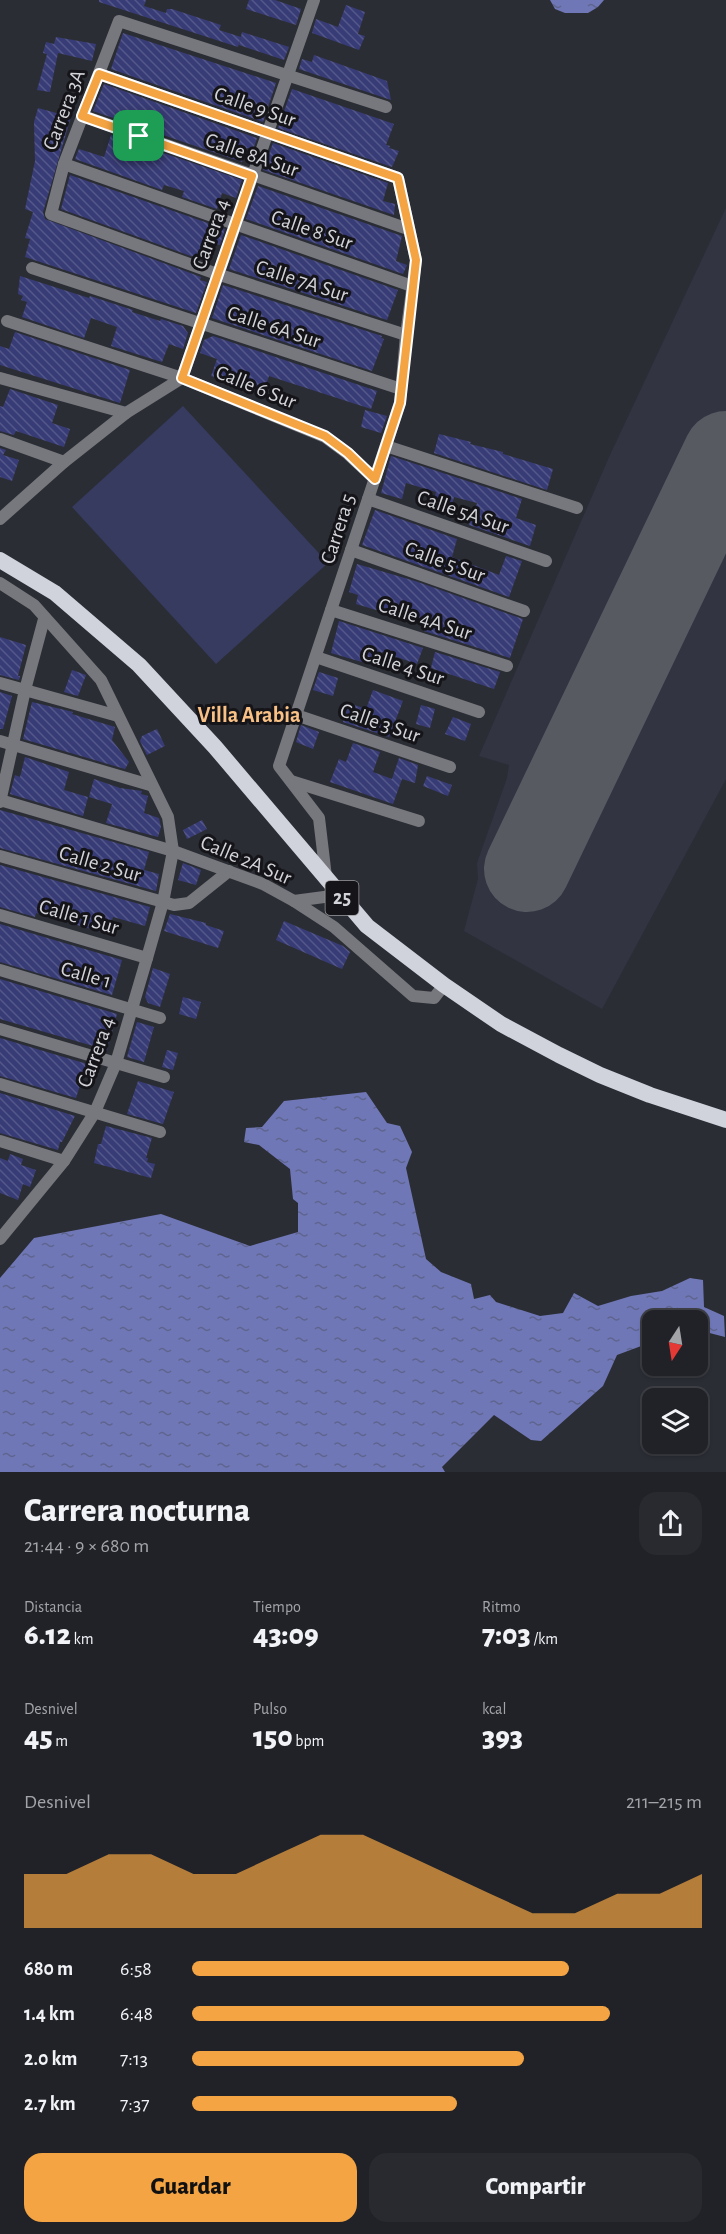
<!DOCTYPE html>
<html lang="es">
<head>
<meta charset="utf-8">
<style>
  :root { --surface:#202228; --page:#282a30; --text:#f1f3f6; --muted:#a2a4a8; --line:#3d3f45; --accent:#f4a443 }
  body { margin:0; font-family:"Alegreya Sans",sans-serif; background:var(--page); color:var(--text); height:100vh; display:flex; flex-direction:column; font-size:22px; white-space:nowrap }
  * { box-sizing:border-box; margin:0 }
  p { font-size:20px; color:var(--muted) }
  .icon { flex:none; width:33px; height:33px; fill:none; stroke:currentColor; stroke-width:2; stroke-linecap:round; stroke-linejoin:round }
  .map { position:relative; height:1472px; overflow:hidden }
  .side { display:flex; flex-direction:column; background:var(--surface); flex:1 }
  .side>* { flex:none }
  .needle { width:39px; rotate:192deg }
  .fabs { position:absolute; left:642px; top:1310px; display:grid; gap:12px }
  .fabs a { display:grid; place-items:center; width:66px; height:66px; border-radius:12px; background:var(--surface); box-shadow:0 2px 4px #0004,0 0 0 2px var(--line); font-size:30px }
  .pin { position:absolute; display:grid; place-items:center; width:51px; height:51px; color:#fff; margin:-26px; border-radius:12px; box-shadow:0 3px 9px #0006 }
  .round { display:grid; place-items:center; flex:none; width:63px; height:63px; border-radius:18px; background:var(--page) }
  .headline { display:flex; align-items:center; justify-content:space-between; height:102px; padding:0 24px }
  h1 { font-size:33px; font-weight:800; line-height:45px }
  .figures { display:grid; grid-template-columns:repeat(3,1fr); gap:9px; height:102px; padding:6px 24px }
  .figures div { display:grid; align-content:center }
  .figures b { font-size:30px; font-weight:800 }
  .figures small { font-size:16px; font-weight:400 }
  .figures p { font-size:16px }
  .chart { height:168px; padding:12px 24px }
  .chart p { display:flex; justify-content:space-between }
  .chart svg { width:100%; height:108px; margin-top:6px; fill:var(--accent); opacity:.7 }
  .primary-button { display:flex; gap:12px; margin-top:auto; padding:12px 24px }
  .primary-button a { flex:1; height:69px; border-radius:18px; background:var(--accent); color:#111; font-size:24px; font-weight:800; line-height:69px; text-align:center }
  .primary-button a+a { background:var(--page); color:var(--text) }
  ul { padding:0 24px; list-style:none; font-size:20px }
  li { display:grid; grid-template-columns:96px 72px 1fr; align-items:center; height:45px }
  li i { height:15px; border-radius:8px; background:var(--accent) }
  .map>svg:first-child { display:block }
  .built { fill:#323442 }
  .pitch { fill:#363b5f }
  .water { fill:url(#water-ripples) }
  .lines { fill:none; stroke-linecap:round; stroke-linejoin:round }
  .runway { stroke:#585a61; stroke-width:86 }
  .building { fill:url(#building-back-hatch) }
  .minor { stroke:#77787d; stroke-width:12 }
  .trunk { stroke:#d0d2dc; stroke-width:16 }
  .route-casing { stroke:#fff; stroke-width:12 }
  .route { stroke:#f4a443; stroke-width:8 }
  .labels { text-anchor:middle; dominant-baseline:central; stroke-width:6; stroke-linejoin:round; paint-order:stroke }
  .shield { fill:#151519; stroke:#9a9b9f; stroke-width:1.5 }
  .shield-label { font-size:20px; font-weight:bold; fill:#d3d4d9 }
  .street-label { font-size:21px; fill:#d3d4d9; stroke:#151519 }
  .neighbourhood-label { font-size:22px; font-weight:bold; fill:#f9c185; stroke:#151519 }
</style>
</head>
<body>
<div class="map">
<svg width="726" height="1472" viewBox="0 0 726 1472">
  <defs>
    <pattern id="water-ripples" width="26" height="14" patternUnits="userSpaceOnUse" patternTransform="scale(1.5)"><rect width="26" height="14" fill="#6f77b6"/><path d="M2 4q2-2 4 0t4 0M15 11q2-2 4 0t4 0" fill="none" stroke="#5e648d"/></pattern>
    <pattern id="building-back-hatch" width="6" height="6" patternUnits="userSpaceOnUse" patternTransform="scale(1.5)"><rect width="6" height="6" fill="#383c76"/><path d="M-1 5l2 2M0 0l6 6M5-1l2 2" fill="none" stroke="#545789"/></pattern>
  </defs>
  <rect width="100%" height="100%" fill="#2b2d35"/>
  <polygon class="built" points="726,208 726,779 602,1009 464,931 478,879 477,863 507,778 509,765 479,756 610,455"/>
  <polygon class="pitch" points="183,406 328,563 216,664 72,507"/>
  <g class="water">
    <polygon points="550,0 604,0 598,7 588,13 565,13 555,9"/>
    <polygon points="366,1092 387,1123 400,1126 412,1152 406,1168 426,1259 441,1272 471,1284 474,1299 490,1295 496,1302 540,1316 563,1313 574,1293 598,1306 631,1296 662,1291 690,1278 703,1280 704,1307 724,1316 725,1337 698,1330 698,1320 652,1320 652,1342 617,1355 603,1386 541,1441 531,1440 494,1415 442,1467 445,1472 0,1472 0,1278 34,1238 161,1214 250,1246 298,1232 298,1203 293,1199 290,1169 259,1145 244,1142 246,1128 262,1127 284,1101"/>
  </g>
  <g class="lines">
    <polyline class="runway" points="527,869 726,454"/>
  </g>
  <g class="building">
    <polygon points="99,0 146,0 144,6 166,13 167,9 172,9 221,25 219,30 241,37 238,47 99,2"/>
    <polygon points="249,0 275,0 301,9 296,25 246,9"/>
    <polygon points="346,5 365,12 358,34 365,36 359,50 312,33 316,19 338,27"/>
    <polygon points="242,32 289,47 284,60 239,45"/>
    <polygon points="123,33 276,83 263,122 111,69"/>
    <polygon points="56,37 96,44 92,61 58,53 50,92 37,90 47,54 43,53 46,42 54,44"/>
    <polygon points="314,55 387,81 391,100 299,69 302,59 312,62"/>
    <polygon points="104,84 257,138 253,150 247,148 242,162 93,111"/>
    <polygon points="292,89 394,124 386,145 390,146 389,148 399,151 392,167 278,128"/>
    <polygon points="38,108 71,117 43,212 45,219 201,277 200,280 207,282 196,313 25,257 30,239 25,238 33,212 25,209 35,161 34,122"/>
    <polygon points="111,135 242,180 236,198 222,193 217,209 182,197 184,191 164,185 162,190 75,159 79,149 104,157"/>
    <polygon points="273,143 388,183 383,201 395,204 394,215 263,170"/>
    <polygon points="70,175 225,229 220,245 205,241 199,259 61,209"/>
    <polygon points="258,186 402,236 396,261 407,265 403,274 246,219"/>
    <polygon points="241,235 398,290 387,320 229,269"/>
    <polygon points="20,276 89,298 90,296 133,310 132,312 160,321 161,319 183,326 188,333 183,349 169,344 162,362 111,346 117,327 91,318 84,338 22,317 27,302 21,300 23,296 18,294"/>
    <polygon points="223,285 382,336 381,338 384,339 372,371 212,318"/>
    <polygon points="15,332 130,370 120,403 0,365 0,346 9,349"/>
    <polygon points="213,336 377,391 371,409 269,376 263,393 211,376 217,359 200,353 204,340"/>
    <polygon points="10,389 58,405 52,423 70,429 64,447 16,431 14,435 0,431 0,406 3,407"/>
    <polygon points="365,410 387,416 381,433 361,427"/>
    <polygon points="439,434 471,442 470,444 503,452 503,454 553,469 547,490 434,453"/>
    <polygon points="0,448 6,450 3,455 19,460 12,481 0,477"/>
    <polygon points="391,456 522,499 516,518 536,525 530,546 469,525 477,503 454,497 449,516 431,511 436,492 406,483 402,499 381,493"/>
    <polygon points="375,510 457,539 452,557 499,575 506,556 522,561 509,597 362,545"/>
    <polygon points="357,564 415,581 523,619 510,658 424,631 426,625 356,604 358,595 349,592"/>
    <polygon points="339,621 423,648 417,664 382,652 379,667 331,653"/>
    <polygon points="0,637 26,645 18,676 20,676 19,680 0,675"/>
    <polygon points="435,652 500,672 494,689 431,668"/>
    <polygon points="72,670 86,675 78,696 64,692"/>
    <polygon points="319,672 338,678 333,696 313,690"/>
    <polygon points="373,690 403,701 389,737 343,722 349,703 366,709"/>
    <polygon points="0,692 12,696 3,729 0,729"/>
    <polygon points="32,702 73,712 72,714 115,727 112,740 129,762 125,769 23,739"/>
    <polygon points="421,705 435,709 430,728 416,724"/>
    <polygon points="453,717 471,724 465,741 445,734"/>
    <polygon points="301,725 319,732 313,749 296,742"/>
    <polygon points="157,729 165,746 147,755 140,741 142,736"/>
    <polygon points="353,743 380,752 373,772 392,779 399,758 418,765 415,783 402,779 393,804 330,782 339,759 346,762"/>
    <polygon points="25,757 69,772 64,790 88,797 83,816 10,794 15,775 20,777"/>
    <polygon points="427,776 452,785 448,796 423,786"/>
    <polygon points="94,779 120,788 142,791 141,794 148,796 144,813 159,818 161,827 158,837 106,823 112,804 89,797"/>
    <polygon points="0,810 149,852 144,870 159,874 156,891 0,848"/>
    <polygon points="202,820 207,829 187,839 183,830"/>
    <polygon points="183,863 201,870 196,885 178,880"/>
    <polygon points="0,865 150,907 145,926 113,917 108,934 36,913 35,917 0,907"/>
    <polygon points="170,914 206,923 206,925 224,931 218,948 164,931"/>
    <polygon points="284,921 343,946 350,952 342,969 276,940"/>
    <polygon points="0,924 122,960 112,995 0,962"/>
    <polygon points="153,968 170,974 160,1007 148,1003 145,997"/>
    <polygon points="0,979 117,1014 107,1050 0,1019"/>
    <polygon points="183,997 201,1002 196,1019 179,1014"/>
    <polygon points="137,1022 154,1027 144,1062 127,1057"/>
    <polygon points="0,1038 87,1064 76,1098 0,1076"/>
    <polygon points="167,1050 178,1053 173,1070 162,1067"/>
    <polygon points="138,1081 174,1092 163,1124 127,1114"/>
    <polygon points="0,1093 75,1116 62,1142 60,1142 58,1150 0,1133"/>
    <polygon points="106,1126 152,1138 146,1158 148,1158 147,1162 155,1164 151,1178 94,1163 98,1144 101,1144"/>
    <polygon points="10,1154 23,1159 21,1165 36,1170 30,1187 23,1184 18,1200 0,1193 0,1158 8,1161"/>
  </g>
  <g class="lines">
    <g class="minor">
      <polyline points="99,74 398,178 416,260 406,335 400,403 279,766 319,818 326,877"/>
      <polyline points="386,107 119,21 64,164 51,214 217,274 406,335"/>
      <polyline points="83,116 408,229"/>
      <polyline points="64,164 412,286"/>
      <polyline points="32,268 401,389"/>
      <polyline points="7,321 182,378 325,437 348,454 375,479"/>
      <polyline points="0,378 126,413"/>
      <polyline points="0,439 64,462"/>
      <polyline points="386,446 577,508"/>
      <polyline points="368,499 546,561"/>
      <polyline points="0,519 64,462 126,413 182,378 314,0"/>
      <polyline points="351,550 524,611"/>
      <polyline points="0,583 34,605 101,680 168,817 173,851 163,902 147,958 116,1063 95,1112 64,1161 0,1239"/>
      <polyline points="331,610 507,666"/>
      <polyline points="316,657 479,712"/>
      <polyline points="0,683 118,716"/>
      <polyline points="296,715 450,767"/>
      <polyline points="0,741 150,785"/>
      <polyline points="291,781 419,821"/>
      <polyline points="0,800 173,851 263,884 294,901 334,927 413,996 434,998 444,985"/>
      <polyline points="0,802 25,690 44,619"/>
      <polyline points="0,856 174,905 189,903 229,871"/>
      <polyline points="294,901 339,895"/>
      <polyline points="0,915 147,958"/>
      <polyline points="0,970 160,1018"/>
      <polyline points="0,1029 164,1077"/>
      <polyline points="0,1084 160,1132"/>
      <polyline points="0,1141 64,1161"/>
    </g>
    <polyline class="trunk" points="0,560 55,593 139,665 215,747 367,926 444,985 501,1024 559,1055 600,1075 650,1095 726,1120"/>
  </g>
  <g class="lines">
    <defs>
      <polygon id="route" points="99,74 398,178 416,260 400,403 375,479 348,453 325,436 182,378 252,176 82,116"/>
    </defs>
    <use href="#route" class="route-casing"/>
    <use href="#route" class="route"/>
  </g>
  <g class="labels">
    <rect class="shield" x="325.5" y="881" width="33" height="34" rx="4.5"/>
    <g class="shield-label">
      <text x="342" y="898">25</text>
    </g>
    <g class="street-label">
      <text transform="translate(255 107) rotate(19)">Calle 9 Sur</text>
      <text transform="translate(64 110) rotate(-69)">Carrera 3A</text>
      <text transform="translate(252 155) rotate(19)">Calle 8A Sur</text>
      <text transform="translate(312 230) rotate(19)">Calle 8 Sur</text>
      <text transform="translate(211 234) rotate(-70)">Carrera 4</text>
      <text transform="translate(302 281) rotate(18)">Calle 7A Sur</text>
      <text transform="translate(274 327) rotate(18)">Calle 6A Sur</text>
      <text transform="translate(256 387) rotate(22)">Calle 6 Sur</text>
      <text transform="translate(463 512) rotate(19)">Calle 5A Sur</text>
      <text transform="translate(338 529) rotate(-72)">Carrera 5</text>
      <text transform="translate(445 562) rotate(20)">Calle 5 Sur</text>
      <text transform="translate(425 619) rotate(18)">Calle 4A Sur</text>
      <text transform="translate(403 666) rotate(18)">Calle 4 Sur</text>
      <text transform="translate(380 723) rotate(19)">Calle 3 Sur</text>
      <text transform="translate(246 860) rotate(23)">Calle 2A Sur</text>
      <text transform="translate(100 864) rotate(16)">Calle 2 Sur</text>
      <text transform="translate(79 917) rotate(16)">Calle 1 Sur</text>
      <text transform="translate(86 975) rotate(16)">Calle 1</text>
      <text transform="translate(96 1052) rotate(-70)">Carrera 4</text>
    </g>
    <g class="neighbourhood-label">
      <text x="249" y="715">Villa Arabia</text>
    </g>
  </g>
</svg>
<div class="fabs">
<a><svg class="needle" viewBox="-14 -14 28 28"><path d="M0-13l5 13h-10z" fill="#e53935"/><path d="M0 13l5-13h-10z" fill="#a2a4a8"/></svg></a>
<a><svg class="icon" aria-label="layers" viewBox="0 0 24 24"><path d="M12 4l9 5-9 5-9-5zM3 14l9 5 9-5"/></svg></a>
</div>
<div class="pin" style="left:139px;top:136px;background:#1e9e55"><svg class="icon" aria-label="arrive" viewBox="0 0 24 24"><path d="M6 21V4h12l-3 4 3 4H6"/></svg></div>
</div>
<section class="side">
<div class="headline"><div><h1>Carrera nocturna</h1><p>21:44 · 9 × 680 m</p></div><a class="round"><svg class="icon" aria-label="share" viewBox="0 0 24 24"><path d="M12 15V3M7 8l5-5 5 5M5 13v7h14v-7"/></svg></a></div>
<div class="figures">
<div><p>Distancia</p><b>6.12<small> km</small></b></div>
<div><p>Tiempo</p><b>43:09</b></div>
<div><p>Ritmo</p><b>7:03<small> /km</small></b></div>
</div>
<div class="figures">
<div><p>Desnivel</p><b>45<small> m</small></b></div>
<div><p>Pulso</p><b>150<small> bpm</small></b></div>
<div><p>kcal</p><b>393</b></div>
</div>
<div class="chart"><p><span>Desnivel</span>211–215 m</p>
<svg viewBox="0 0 160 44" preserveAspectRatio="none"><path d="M0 44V22L10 22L20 14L30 14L40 22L50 22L60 14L70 6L80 6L90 14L100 22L110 30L120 38L130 38L140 30L150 30L160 22V44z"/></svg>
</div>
<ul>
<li><b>680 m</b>6:58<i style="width:74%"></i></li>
<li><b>1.4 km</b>6:48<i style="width:82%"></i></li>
<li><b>2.0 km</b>7:13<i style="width:65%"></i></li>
<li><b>2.7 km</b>7:37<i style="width:52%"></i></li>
</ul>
<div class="primary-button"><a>Guardar</a><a>Compartir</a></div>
</section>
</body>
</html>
